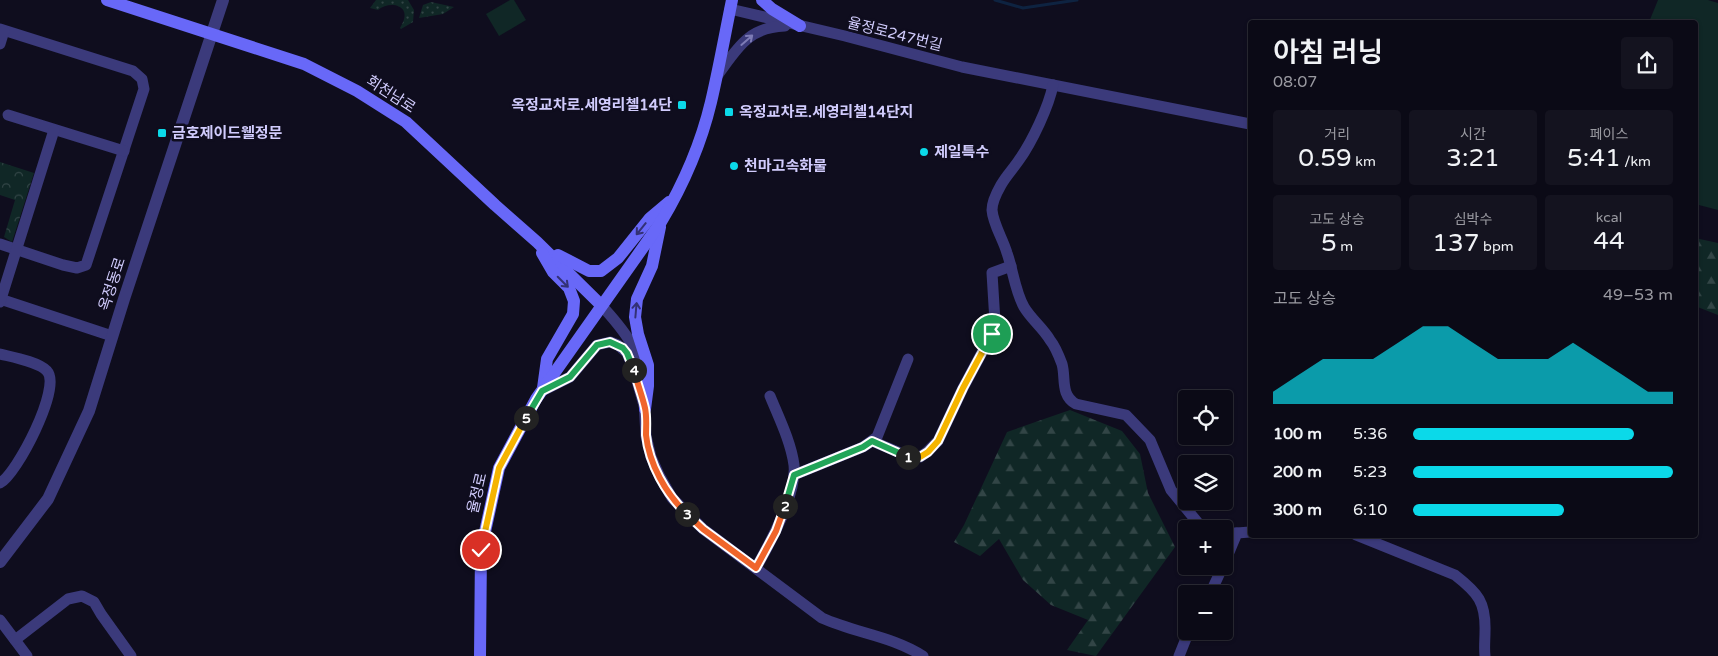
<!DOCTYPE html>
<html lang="ko">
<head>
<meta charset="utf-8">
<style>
  :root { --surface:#0b0a16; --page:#14131f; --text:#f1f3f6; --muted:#9a9aa1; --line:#2b2b35; --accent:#0bd9e9 }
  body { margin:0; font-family:"Varela Round","Noto Sans KR",sans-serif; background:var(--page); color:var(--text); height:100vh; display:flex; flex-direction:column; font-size:19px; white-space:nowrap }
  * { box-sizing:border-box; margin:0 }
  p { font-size:16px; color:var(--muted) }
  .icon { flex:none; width:28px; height:28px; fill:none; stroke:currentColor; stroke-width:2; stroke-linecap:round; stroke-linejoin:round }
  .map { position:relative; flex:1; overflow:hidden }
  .side { position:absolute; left:1248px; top:20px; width:450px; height:518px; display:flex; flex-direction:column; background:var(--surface); border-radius:5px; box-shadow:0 1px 4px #0004,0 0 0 1px var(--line) }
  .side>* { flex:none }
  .fabs { position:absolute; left:1178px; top:390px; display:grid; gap:10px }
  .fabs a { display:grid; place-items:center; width:55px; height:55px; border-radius:5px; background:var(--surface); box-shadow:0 1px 4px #0004,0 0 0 1px var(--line); font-size:25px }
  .pin { position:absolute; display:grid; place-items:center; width:42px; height:42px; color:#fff; margin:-21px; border:2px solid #fff; border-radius:50%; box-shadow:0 1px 5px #0007 }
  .km { position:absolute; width:25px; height:25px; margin:-12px; border-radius:50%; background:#222; color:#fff; font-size:14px; line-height:25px; text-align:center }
  .round { display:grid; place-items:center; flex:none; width:52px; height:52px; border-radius:5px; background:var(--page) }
  .summary { display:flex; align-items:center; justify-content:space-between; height:85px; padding:0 25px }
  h1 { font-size:28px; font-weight:600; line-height:38px }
  .figures { display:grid; grid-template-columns:repeat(3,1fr); gap:8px; height:85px; padding:5px 25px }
  .figures div { display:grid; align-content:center; border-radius:5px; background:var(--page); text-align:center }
  .figures b { font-size:25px; font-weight:600 }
  .figures small { font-size:14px; font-weight:400 }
  .figures p { font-size:14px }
  .chart { height:140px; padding:10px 25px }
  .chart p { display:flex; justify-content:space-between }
  .chart svg { width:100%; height:90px; margin-top:5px; fill:var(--accent); opacity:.7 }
  ul { padding:0 25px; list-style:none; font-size:16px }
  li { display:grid; grid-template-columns:80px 60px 1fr; align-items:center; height:38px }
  li i { height:12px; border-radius:6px; background:var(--accent) }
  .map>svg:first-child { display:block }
  .grass { fill:url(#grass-dots) }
  .forest { fill:url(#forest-firs) }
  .park { fill:url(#park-crowns) }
  .garden { fill:#102726 }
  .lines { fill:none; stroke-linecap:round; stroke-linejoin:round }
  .stream { stroke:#0e2341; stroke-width:3 }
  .minor { stroke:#3b3a7b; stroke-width:11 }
  .tertiary { stroke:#3b3a7b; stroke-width:12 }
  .secondary { stroke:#6868f8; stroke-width:12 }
  .oneway { stroke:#7e7cb6 }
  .oneway2 { stroke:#333175 }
  .split-1-casing { stroke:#fff; stroke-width:10 }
  .split-2-casing { stroke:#fff; stroke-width:10 }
  .split-3-casing { stroke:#fff; stroke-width:10 }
  .split-4-casing { stroke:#fff; stroke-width:10 }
  .split-5-casing { stroke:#fff; stroke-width:10 }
  .split-6-casing { stroke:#fff; stroke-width:10 }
  .split-1 { stroke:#f5b400; stroke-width:6 }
  .split-2 { stroke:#22a559; stroke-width:6 }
  .split-3 { stroke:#f0652b; stroke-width:6 }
  .split-4 { stroke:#f0652b; stroke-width:6 }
  .split-5 { stroke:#22a559; stroke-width:6 }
  .split-6 { stroke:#f5b400; stroke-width:6 }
  .poi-dot { fill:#0bd9e9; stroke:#0f0d1e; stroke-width:2 }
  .labels { text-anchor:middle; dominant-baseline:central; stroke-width:5; stroke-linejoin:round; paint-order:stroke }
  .street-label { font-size:15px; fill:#d1ccfd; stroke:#0f0d1e }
  .poi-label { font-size:15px; font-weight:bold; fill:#d1ccfd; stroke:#0f0d1e; text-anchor:start }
</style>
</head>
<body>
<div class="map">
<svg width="1718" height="656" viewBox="0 0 1718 656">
  <defs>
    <pattern id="grass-dots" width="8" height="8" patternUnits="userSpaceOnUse" patternTransform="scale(1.25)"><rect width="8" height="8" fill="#102726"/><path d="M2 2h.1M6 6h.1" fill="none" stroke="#324546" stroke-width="1.8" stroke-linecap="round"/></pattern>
    <pattern id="forest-firs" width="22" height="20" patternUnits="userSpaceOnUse" patternTransform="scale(1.25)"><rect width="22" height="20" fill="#102726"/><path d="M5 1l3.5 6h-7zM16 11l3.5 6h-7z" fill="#324546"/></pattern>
    <pattern id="park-crowns" width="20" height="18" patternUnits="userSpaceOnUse" patternTransform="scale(1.25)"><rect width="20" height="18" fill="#102726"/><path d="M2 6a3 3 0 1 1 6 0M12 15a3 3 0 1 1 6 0" fill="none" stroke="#324546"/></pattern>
  </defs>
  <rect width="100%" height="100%" fill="#0f0d1e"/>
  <g class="grass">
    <path d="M376,0H408L414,10L413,22L401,29L400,28C415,5 390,0 378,10L370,8Z"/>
    <polygon points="431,2 454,7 443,14 419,18 423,5"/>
  </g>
  <g class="forest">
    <polygon points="1695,238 1718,243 1718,315 1695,306"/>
    <polygon points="1070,410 1122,431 1140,454 1148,493 1175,547 1096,656 1067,650 1088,620 1051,605 1023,580 999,539 980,556 954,542 964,525 1007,432"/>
  </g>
  <polygon class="park" points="0,162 34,173 12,242 4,237 15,200 0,195"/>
  <g class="garden">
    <polygon points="510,0 514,0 526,20 499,36 486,14"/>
    <polygon points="1658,0 1708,0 1718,3 1718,210 1695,204 1695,22 1649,22"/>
  </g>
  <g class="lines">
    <polyline class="stream" points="995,0 1023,8 1077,0"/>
    <g class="minor">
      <polyline points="730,9 845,36 962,67 1250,124"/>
      <polyline points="0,29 133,71 142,79 144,89 86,265 77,268 63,265 0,244"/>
      <polyline points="0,44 4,31"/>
      <path d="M717,76C737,49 748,27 785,26"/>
      <path d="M1053,85C1049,106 1032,142 1019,160C1013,169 1006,176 1001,185C997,192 992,201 992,210C993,224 1003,239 1007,253C1013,270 1015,291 1024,307C1031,319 1043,328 1050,340C1055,346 1059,356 1062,364C1066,378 1060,395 1076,404L1126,415L1150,440L1171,490L1203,529"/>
      <polyline points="8,115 124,151"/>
      <polyline points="0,299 112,336"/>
      <polyline points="0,302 54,130"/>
      <path d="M601,305C623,329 640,349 643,383"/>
      <path d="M0,354C12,357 39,362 47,371C62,387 17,474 0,483"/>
      <polyline points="542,391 570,377 597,345 610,342 618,345 627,353 633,367 645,409"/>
      <path d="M644,401L646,436L651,457L659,475L672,498L703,529L822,618C855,633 892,636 923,656"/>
      <polyline points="872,441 912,458 920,457 927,452 938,441 963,388 994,330 995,322 992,273 1011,266"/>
      <polyline points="794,475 863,447 877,437 908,359"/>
      <polyline points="1224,533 1237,533"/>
      <path d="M1356,535L1455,575C1478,593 1486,602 1485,632C1485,640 1484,648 1485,656"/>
      <polyline points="1224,564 1237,533 1250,532"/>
      <path d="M756,568C770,543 797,494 794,465C791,442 779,418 770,396"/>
      <polyline points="1210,594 1223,566"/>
      <polyline points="0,620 27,656"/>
      <polyline points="15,640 68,599 82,596 94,602 101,614 131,656"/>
      <polyline points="1179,656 1189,631"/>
    </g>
    <polyline class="tertiary" points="0,562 48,499 89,411 124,299 223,0"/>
    <g class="secondary">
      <polyline points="107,0 304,64 357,91 406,122 495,205 537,242 601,305"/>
      <polyline points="762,0 772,9 800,26"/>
      <polyline points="542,253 553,272 569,288 574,301 573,314 547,359 543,388"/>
      <polyline points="558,255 589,271 601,271 618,258 650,218 669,202"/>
      <polyline points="645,409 648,386 648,365 638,334 635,317 637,299 652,266 660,227"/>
      <path d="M480,656L481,550L499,468L536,399L661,222C683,185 701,144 711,102C719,68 725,34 732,0"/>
    </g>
  </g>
  <defs><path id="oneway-shaft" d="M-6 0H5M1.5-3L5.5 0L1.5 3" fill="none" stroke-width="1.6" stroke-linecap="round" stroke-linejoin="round" transform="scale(1.25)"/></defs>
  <use class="oneway" href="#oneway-shaft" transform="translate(747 40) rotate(-41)"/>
  <g class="oneway2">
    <use href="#oneway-shaft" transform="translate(641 229) rotate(129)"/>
    <use href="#oneway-shaft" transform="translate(563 282) rotate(45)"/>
    <use href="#oneway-shaft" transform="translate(636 310) rotate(-85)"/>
  </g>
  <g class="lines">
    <defs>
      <polyline id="split-1" points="908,457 920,457 928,452 938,441 963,388 992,334"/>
      <polyline id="split-2" points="785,506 794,475 863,447 872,441 908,457"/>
      <polyline id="split-3" points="687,514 703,529 756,568 776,531 785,506"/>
      <path id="split-4" d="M634,370C637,383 642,395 645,408C647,417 646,426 646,435C649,464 666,494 687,514"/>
      <polyline id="split-5" points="526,418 542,391 570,377 597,345 610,342 623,348 627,353 634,370"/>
      <polyline id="split-6" points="481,550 499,468 526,418"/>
    </defs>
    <use href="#split-1" class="split-1-casing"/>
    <use href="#split-2" class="split-2-casing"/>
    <use href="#split-3" class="split-3-casing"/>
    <use href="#split-4" class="split-4-casing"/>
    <use href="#split-5" class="split-5-casing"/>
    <use href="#split-6" class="split-6-casing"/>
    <use href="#split-1" class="split-1"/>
    <use href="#split-2" class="split-2"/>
    <use href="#split-3" class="split-3"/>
    <use href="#split-4" class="split-4"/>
    <use href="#split-5" class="split-5"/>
    <use href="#split-6" class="split-6"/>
  </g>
  <g class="poi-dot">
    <rect x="677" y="100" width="10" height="10" rx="2.5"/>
    <rect x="724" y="107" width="10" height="10" rx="2.5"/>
    <rect x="157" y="128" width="10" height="10" rx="2.5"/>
    <circle cx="924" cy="152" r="5"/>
    <circle cx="734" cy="166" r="5"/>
  </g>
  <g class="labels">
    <g class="street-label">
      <text transform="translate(895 34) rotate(14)">율정로247번길</text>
      <text transform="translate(391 94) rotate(33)">회천남로</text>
      <text transform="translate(112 284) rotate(-72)">옥정동로</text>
      <text transform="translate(477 493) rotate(-77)">율정로</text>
    </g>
    <g class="poi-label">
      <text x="672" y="105" text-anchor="end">옥정교차로.세영리첼14단</text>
      <text x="739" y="112">옥정교차로.세영리첼14단지</text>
      <text x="172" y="133">금호제이드웰정문</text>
      <text x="934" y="152">제일특수</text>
      <text x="744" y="166">천마고속화물</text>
    </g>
  </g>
</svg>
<div class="fabs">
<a><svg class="icon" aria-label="locate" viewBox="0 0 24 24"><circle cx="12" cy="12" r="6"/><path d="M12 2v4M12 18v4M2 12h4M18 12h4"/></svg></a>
<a><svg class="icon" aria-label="layers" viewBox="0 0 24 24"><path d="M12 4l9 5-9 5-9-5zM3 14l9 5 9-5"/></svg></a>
<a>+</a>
<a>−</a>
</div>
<div class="pin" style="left:992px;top:334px;background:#1e9e55"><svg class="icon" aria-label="arrive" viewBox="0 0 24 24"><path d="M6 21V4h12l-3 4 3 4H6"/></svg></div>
<div class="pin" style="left:481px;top:550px;background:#d93025"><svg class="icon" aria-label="check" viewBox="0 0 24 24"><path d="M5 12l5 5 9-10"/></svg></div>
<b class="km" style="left:908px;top:457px">1</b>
<b class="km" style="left:785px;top:506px">2</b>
<b class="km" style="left:687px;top:514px">3</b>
<b class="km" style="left:634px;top:370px">4</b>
<b class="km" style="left:526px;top:418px">5</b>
<section class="side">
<div class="summary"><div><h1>아침 러닝</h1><p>08:07</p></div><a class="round"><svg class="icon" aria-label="share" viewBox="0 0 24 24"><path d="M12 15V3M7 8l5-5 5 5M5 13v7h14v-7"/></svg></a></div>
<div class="figures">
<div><p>거리</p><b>0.59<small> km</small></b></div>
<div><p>시간</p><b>3:21</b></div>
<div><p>페이스</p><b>5:41<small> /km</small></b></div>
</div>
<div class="figures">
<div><p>고도 상승</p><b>5<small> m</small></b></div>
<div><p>심박수</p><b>137<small> bpm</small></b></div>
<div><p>kcal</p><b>44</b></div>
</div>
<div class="chart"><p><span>고도 상승</span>49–53 m</p>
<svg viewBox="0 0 160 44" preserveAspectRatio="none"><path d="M0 44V38L10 30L20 22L30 22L40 22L50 14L60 6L70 6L80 14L90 22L100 22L110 22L120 14L130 22L140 30L150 38L160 38V44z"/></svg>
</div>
<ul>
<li><b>100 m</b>5:36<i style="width:85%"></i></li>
<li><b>200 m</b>5:23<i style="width:100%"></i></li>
<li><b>300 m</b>6:10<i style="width:58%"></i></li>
</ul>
</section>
</div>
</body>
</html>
